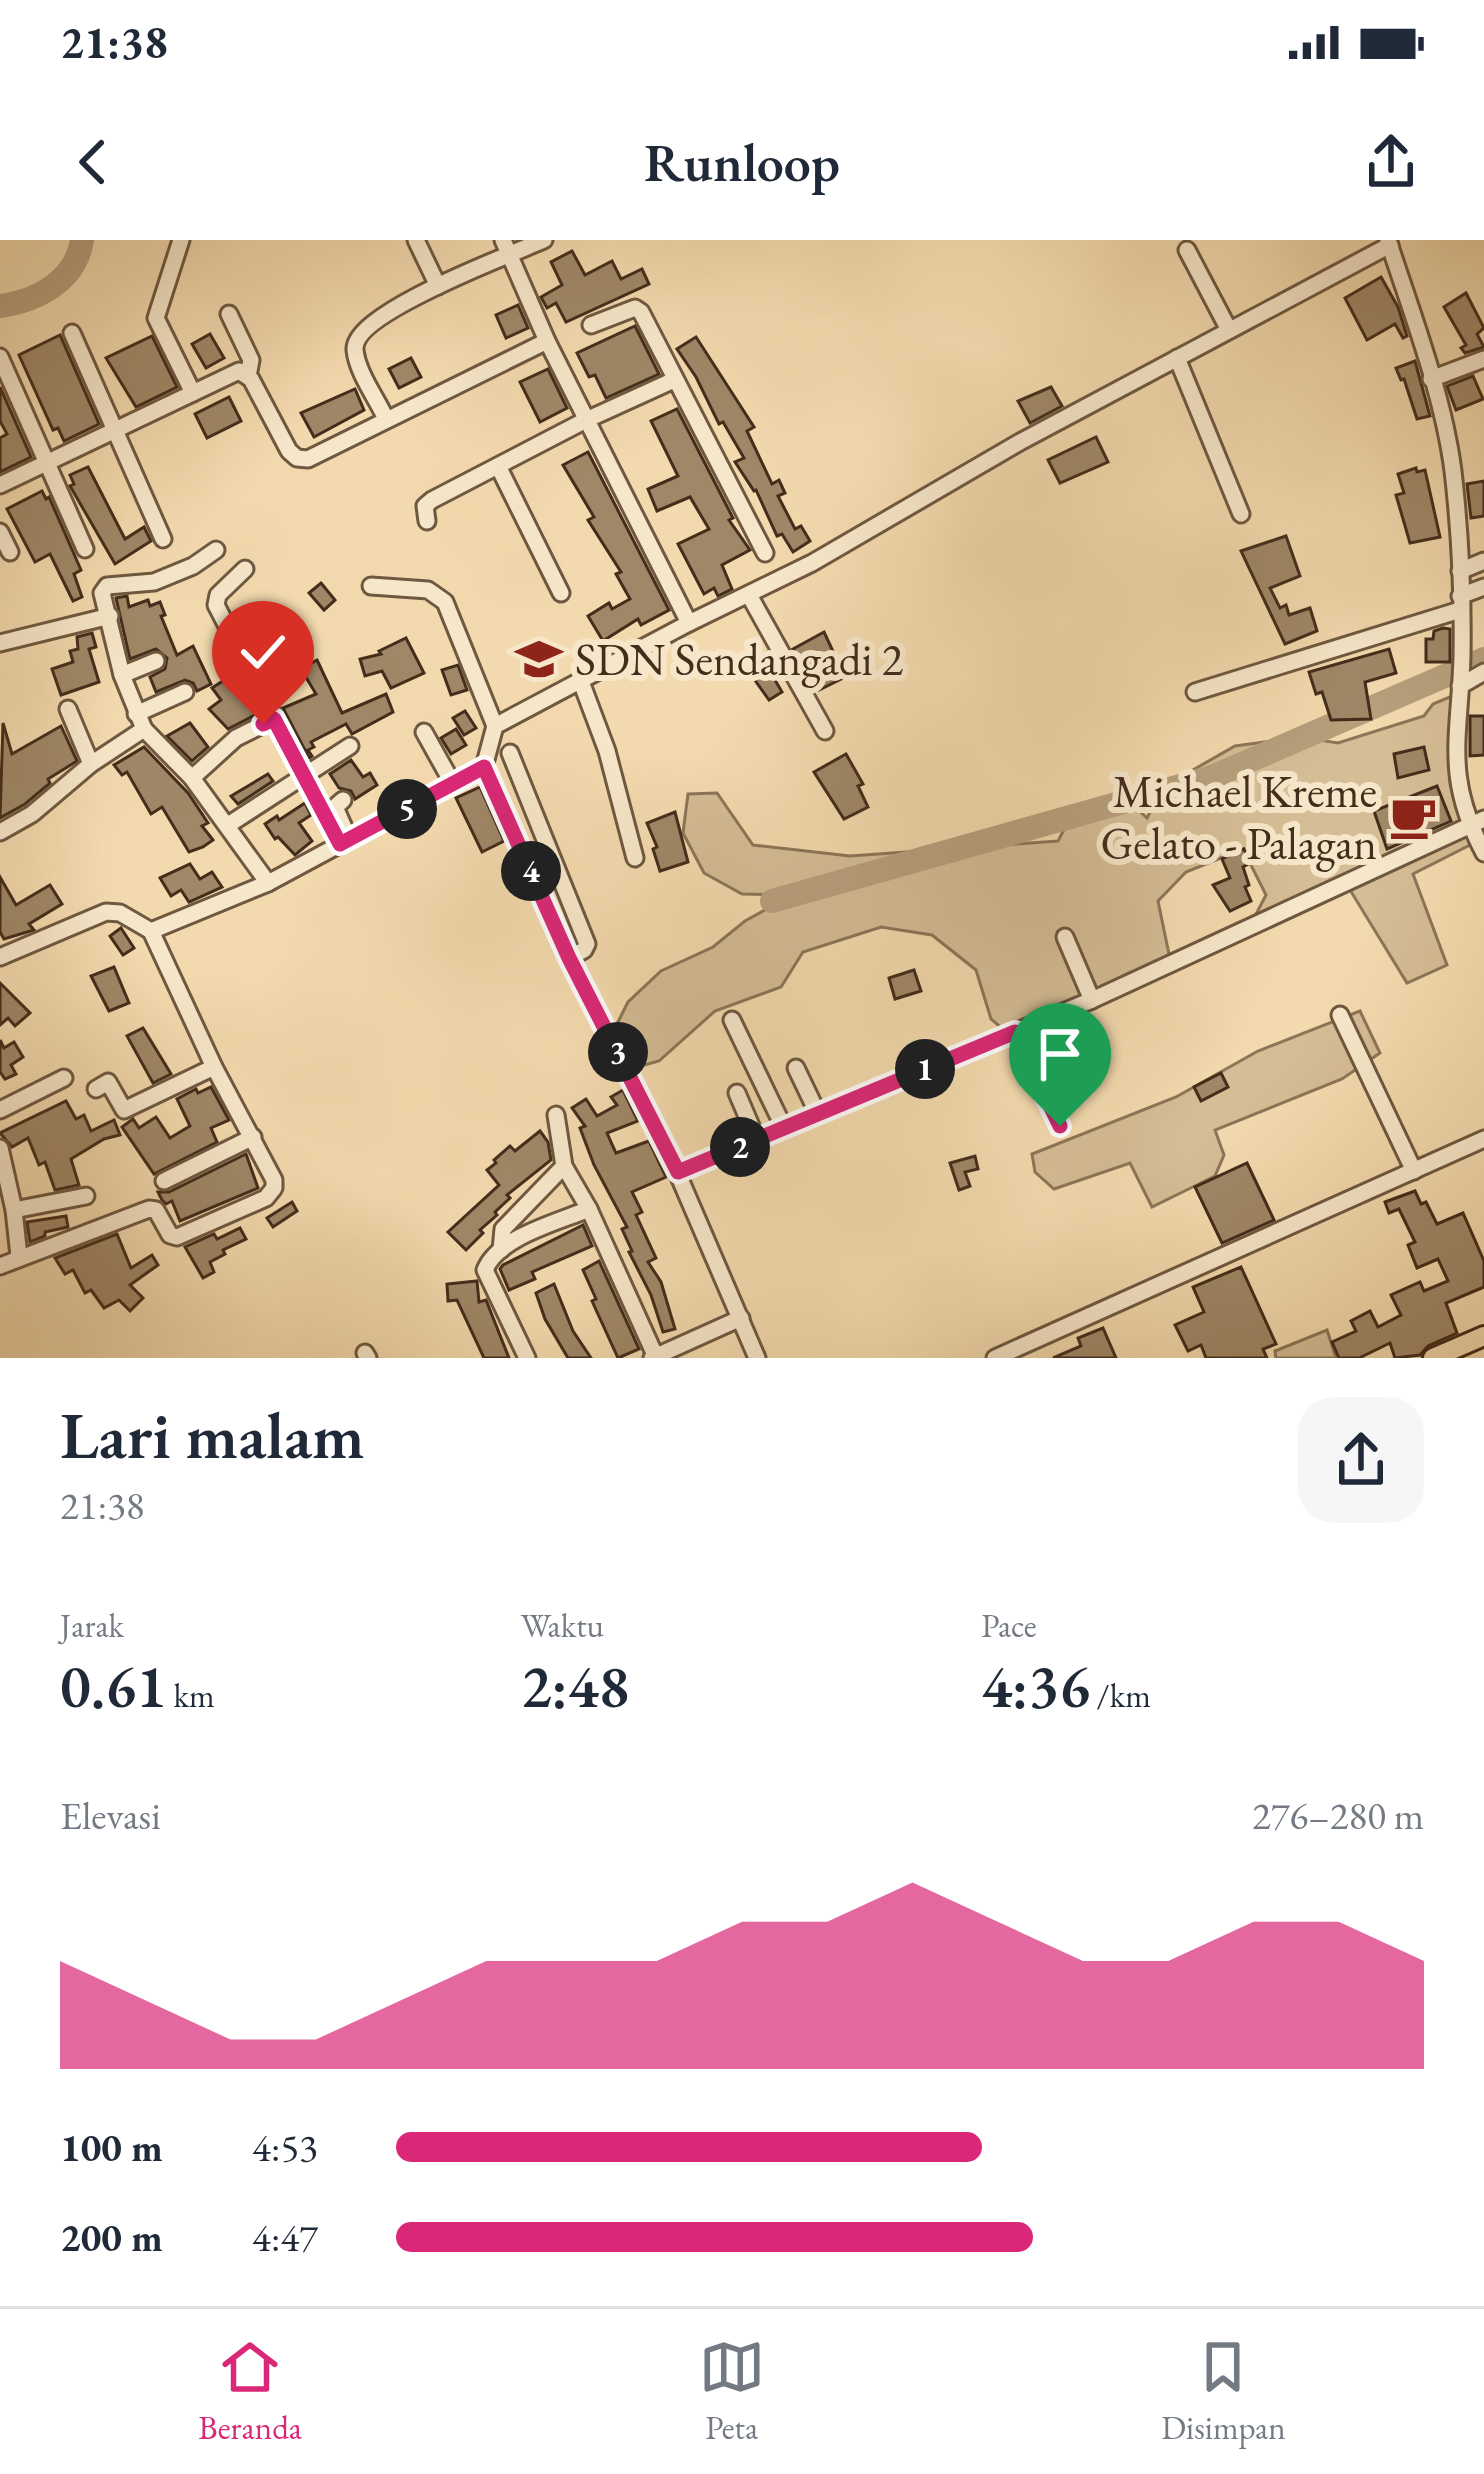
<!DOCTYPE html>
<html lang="id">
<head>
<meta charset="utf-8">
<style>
  :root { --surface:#fff; --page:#f6f6f7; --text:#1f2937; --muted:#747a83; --line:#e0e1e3; --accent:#db2777 }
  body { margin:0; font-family:"EB Garamond",serif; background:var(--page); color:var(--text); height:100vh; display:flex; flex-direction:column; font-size:45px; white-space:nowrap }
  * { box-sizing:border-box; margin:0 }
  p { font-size:39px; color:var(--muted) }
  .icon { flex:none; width:66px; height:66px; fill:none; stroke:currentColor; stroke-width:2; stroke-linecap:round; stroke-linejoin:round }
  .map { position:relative; height:1118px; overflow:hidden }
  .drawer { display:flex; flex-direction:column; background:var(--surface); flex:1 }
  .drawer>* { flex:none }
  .pin { position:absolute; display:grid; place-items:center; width:102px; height:102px; color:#fff; margin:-123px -51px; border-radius:50% 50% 50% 0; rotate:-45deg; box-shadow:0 0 12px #0007 }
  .pin .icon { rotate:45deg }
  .km { position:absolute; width:60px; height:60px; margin:-30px; border-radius:50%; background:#222; color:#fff; font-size:33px; line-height:60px; text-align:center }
  .round { display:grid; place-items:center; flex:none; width:126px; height:126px; border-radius:36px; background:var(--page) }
  .headline { display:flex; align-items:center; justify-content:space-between; height:204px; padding:0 60px }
  h1 { font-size:66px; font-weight:600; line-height:90px }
  .figures { display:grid; grid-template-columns:repeat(3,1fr); gap:18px; height:204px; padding:12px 60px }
  .figures div { display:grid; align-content:center }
  .figures b { font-size:60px; font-weight:600 }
  .figures small { font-size:33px; font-weight:400 }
  .figures p { font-size:33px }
  .chart { height:336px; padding:24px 60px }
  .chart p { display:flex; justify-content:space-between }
  .chart svg { width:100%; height:216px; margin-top:12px; fill:var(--accent); opacity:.7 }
  ul { padding:0 60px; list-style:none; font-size:39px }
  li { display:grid; grid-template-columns:192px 144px 1fr; align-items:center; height:90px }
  li i { height:30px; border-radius:15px; background:var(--accent) }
  .status { display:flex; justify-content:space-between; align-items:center; height:84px; padding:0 60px; background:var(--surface); direction:ltr }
  .status svg { height:33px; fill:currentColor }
  header { display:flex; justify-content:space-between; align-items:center; height:156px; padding:0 60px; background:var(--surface); font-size:54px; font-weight:600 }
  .tabs { display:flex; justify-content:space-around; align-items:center; height:168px; border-top:3px solid var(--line); background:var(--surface); font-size:33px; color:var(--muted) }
  .tabs a { display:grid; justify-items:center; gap:6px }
  .tabs .selected { color:var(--accent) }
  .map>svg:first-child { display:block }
  .green { fill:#d5bd95; stroke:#8c7558; stroke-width:3 }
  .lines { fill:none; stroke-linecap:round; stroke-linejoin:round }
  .river { stroke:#b79f7c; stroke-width:24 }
  .building { fill:#9f8767; stroke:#432d1b; stroke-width:3 }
  .minor-casing { stroke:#6f5840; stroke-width:21 }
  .major-casing { stroke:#432d1b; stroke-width:24 }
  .minor { stroke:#f7e7ca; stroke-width:15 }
  .major { stroke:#f3daae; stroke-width:18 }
  .route-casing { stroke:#fff; stroke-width:24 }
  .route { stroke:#db2777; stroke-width:15 }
  .labels { text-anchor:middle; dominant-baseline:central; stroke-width:12; stroke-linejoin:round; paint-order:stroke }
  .poi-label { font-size:45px; fill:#432d1b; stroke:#f7e7ca; text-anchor:start }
</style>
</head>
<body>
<div class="status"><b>21:38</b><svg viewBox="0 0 49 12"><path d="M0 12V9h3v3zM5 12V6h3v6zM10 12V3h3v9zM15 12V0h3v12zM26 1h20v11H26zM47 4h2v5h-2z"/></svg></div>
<header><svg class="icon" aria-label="back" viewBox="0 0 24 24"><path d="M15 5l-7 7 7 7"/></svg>Runloop<svg class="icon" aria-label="share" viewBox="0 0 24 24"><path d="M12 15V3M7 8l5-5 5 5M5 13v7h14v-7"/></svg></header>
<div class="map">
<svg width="1484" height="1118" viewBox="0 0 1484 1118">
  <rect width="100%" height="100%" fill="#f3daae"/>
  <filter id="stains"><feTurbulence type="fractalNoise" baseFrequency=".00167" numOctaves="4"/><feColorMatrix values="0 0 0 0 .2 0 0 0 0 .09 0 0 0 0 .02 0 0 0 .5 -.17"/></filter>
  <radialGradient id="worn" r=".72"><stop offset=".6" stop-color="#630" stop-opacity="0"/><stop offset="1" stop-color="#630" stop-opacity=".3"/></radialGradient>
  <g class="green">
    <polygon points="1452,456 1450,544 1470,605 1413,634 1447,725 1407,743 1347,645 1253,680 1266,655 1243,609 1186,632 1158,661 1170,719 1006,792 991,779 976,730 932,695 881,687 803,712 781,747 715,771 659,821 627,830 616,786 628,762 661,731 713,707 745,681 792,655 742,654 704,633 683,593 688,554 717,553 753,605 850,616 1058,601 1071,576 1123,555 1147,578 1163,547 1235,506 1301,497 1338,503 1424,476 1433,464"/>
    <polygon points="1360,771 1380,813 1342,839 1215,890 1224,915 1215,936 1152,967 1130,923 1054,949 1035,932 1032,914 1176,857 1258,811"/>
    <polygon points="1327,1090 1336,1118 1276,1118 1275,1111"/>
  </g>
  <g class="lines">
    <g class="river">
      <path d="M0,66C38,61 76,40 82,0"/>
      <polyline points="772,661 1212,537 1484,419"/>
    </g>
  </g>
  <g class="building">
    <polygon points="572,11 585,35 612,21 621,39 642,29 649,44 566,82 556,63 547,68 541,57 562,45 551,22"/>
    <polygon points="1381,37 1398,67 1407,96 1403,98 1395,84 1367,100 1345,58"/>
    <polygon points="1466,53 1484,88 1477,94 1484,107 1465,113 1461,108 1466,105 1444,67"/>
    <polygon points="518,65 528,88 506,98 496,75"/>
    <polygon points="635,86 659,134 606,158 595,135 589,137 577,113"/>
    <polygon points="210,94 224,118 206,128 192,104"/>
    <polygon points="60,95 99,184 64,201 58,188 53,190 19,115"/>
    <polygon points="152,96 177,147 136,167 106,118"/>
    <polygon points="696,97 754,187 747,191 772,244 779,240 785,253 778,256 795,289 801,286 810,301 793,312 782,294 777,296 756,250 754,251 735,222 744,218 723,182 719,184 696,137 677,109"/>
    <polygon points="411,118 421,137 399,148 389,129"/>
    <polygon points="1415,121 1430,176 1417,179 1404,139 1401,140 1396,128"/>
    <polygon points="548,129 567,168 540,182 520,142"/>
    <polygon points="1473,136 1483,159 1456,170 1447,146"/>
    <polygon points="0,147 31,217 0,232 0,198 7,194 0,181"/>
    <polygon points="1051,147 1062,166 1030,183 1018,161"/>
    <polygon points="355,149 364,170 314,197 301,173"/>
    <polygon points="229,157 241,181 207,198 195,174"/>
    <polygon points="677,169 733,278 729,280 750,310 722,325 732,349 718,356 714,348 704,354 678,304 709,289 690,257 657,271 648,249 678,236 651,181"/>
    <polygon points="1096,197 1108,222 1060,243 1048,220"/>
    <polygon points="588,212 669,370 641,385 638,379 603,401 588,376 609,363 612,369 630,359 616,334 621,332 588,280 594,277 563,225"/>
    <polygon points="88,227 125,299 144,287 151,301 115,324 70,246 74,244 70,235"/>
    <polygon points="1416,228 1417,232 1425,230 1440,297 1410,303 1396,255 1404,253 1398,234"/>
    <polygon points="1484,241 1484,276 1471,278 1467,244"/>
    <polygon points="42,251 46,259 49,257 81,330 74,334 82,357 73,361 50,314 35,322 7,269"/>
    <polygon points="1286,296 1300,336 1270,348 1280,368 1286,365 1289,375 1310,368 1317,391 1285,404 1241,311"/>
    <polygon points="321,343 335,360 324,370 309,353"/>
    <polygon points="127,356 129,367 148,360 150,366 160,362 165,375 161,376 177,415 193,406 211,444 197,451 193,443 185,440 156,452 150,437 165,429 167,418 156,409 130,419 116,358"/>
    <polygon points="1443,388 1450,389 1450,422 1426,422 1426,399 1433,399 1434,391"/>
    <polygon points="824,392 845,437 819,450 793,409"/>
    <polygon points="92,393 96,407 89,409 99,442 61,455 52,429 73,422 70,411 78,409 77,397"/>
    <polygon points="406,398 424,433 391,448 382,431 365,436 360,419 381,414 379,411"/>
    <polygon points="295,402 307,422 286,434 274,414"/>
    <polygon points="1389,409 1396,433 1365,442 1371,479 1331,480 1322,452 1316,454 1309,432"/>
    <polygon points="767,412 781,436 775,440 782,452 769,460 744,425"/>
    <polygon points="317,420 342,473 386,454 393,472 352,494 346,484 311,502 314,507 308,510 312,516 309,518 283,468 316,454 301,429"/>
    <polygon points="458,425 467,450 451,455 442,430"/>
    <polygon points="237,432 255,475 228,489 209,469 221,460 212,448"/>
    <polygon points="465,471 476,488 464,495 453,478"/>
    <polygon points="1470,476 1484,476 1484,515 1470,516"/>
    <polygon points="3,483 12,514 61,486 77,521 48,539 50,543 25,564 0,578"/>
    <polygon points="190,483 208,507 192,521 167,496"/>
    <polygon points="456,489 466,505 451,514 441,498"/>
    <polygon points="144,507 188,553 208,583 202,586 213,600 203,607 189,612 162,567 151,574 127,532 122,535 114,525"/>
    <polygon points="1424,507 1429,530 1398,538 1394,514"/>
    <polygon points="846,514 863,544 858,546 868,567 844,579 814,532"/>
    <polygon points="351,520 363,537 370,533 377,545 355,559 351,551 339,548 330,534"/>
    <polygon points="268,534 273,541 238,564 231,556"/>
    <polygon points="1437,546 1451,581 1387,609 1374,571"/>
    <polygon points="480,547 504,601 482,612 456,558"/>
    <polygon points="305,563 311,575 299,583 312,601 295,615 278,597 275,599 265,584 277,576 279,580"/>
    <polygon points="675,572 688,622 660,631 653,609 657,607 647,583"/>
    <polygon points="1244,609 1250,623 1243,627 1249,645 1245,647 1251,661 1230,671 1213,645 1230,638 1222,619"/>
    <polygon points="190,624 200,639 212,632 222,647 189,662 181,650 171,656 160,638"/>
    <polygon points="0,637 16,665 50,645 62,664 29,684 34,690 4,699 0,692"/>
    <polygon points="121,688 134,708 123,715 110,696"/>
    <polygon points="114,727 129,763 109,771 91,736"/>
    <polygon points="914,730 921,751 895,759 889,738"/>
    <polygon points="0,743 30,773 15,786 8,778 0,785"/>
    <polygon points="143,788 171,834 153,843 127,796"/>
    <polygon points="0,800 4,808 14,802 23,817 11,825 16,834 5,839 0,832"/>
    <polygon points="1221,833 1228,847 1201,861 1194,847"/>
    <polygon points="211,847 229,880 211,888 217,902 154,934 122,887 133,879 139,888 156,877 170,898 190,886 177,859 196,849 198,853"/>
    <polygon points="623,850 638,881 607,893 616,913 649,901 666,937 632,952 642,972 636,975 656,1018 648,1022 661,1042 675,1089 663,1092 651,1055 629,1012 632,1011 622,989 627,987 594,925 580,888 585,886 572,868 586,859 597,876 617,865 611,857"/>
    <polygon points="66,861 76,879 84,875 91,891 114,880 120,895 104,899 71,919 79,945 55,950 45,922 39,925 28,898 12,907 0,893"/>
    <polygon points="540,891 548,902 551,920 507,955 510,958 495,972 497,975 480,990 483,993 466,1010 448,992 499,945 487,930 496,923 494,920 510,906 515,911"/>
    <polygon points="246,914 258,948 180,981 172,961 166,964 162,960 158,952 169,952"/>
    <polygon points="975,916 978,929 965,932 970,946 959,950 950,923"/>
    <polygon points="1247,923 1274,980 1222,1003 1195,947"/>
    <polygon points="1415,951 1421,964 1426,962 1437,984 1463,973 1484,1021 1484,1047 1446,1063 1457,1093 1428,1106 1420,1115 1395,1118 1390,1103 1359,1118 1339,1118 1332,1102 1356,1091 1351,1081 1370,1071 1378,1087 1401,1075 1391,1055 1420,1042 1424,1051 1448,1041 1438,1019 1417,1028 1408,1005 1415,1002 1399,969 1389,973 1385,962"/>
    <polygon points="292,962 297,971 273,987 267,978"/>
    <polygon points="66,976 68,987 45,992 45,996 30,1002 27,982"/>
    <polygon points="583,985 592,1006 532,1032 535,1039 509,1050 500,1029 503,1025"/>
    <polygon points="240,988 246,999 223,1010 225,1014 210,1022 214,1032 203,1038 185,1007 214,994 217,999"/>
    <polygon points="117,994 131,1028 152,1015 158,1025 130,1045 143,1058 130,1071 119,1060 104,1068 91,1050 85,1053 73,1030 65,1034 55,1018"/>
    <polygon points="599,1021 639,1109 618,1118 592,1061 596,1059 583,1030"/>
    <polygon points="1241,1027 1276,1104 1263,1109 1267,1118 1206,1118 1201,1105 1188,1111 1175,1085 1204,1072 1193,1047"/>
    <polygon points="477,1041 479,1062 486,1060 509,1118 484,1118 457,1060 448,1061 447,1044"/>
    <polygon points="554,1044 573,1091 591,1118 568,1118 545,1079 536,1053"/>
    <polygon points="1103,1088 1116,1118 1053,1118 1081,1106 1078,1098"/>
  </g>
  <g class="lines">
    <defs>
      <g id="minor">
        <polyline points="181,0 156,78 193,153"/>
        <polyline points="416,0 438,46"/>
        <polyline points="503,0 547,101"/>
        <path d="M1388,0C1412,74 1443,154 1453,231C1460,291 1463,355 1462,416C1460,497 1443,535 1484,613"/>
        <polyline points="1187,10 1229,90"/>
        <polyline points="229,74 251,120 248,136"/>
        <polyline points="591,85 635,68 641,72 765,313"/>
        <polyline points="72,93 163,299"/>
        <polyline points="0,117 85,309"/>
        <polyline points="1177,118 1241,274"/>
        <polyline points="1431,139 1484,119"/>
        <path d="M386,179C377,159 357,132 355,110C352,73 512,14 544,0"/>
        <polyline points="499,228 561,353"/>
        <polyline points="0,245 239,131 251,139 289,211 297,218 308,219 547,101 689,383"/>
        <polyline points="427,281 425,266 432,260 584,181 674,140"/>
        <polyline points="0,292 10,312"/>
        <polyline points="216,310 193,326 154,342 107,346 102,353 122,435 144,489 192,538 268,643"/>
        <polyline points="245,329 218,355 216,365 340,604"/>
        <polyline points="1460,331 1484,321"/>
        <polyline points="371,346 428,350 445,362 495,486"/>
        <polyline points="749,355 825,491"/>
        <polyline points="1460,356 1484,347"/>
        <polyline points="0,403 110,376"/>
        <polyline points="122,435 156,421"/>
        <polyline points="580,439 607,511 635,618"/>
        <polyline points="1460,446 1484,432"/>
        <polyline points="1195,452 1460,370"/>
        <polyline points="68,469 91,524"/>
        <polyline points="136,474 185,452"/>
        <polyline points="424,492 453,544"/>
        <polyline points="510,513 587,704 584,710 569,718"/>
        <polyline points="484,527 495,486 689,383 812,323 1020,202 1390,5"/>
        <polyline points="484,527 569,718 674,925 757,1118"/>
        <polyline points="192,538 236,498 274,479"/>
        <polyline points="343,560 335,567 349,599"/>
        <polyline points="228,585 350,506"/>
        <polyline points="0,592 32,574 91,524 144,489"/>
        <polyline points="1065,697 1092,760"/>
        <polyline points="0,717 106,672 120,673 151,691 268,643 484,527"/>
        <polyline points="1340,775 1414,931"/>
        <polyline points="732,780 784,888"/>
        <polyline points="1015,792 1060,886"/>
        <polyline points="796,828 818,874"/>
        <polyline points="96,849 108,842 124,870 214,827"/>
        <polyline points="737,853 757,900"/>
        <polyline points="0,870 64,838"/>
        <polyline points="556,875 564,926 589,969 655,1115"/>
        <polyline points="0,908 14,970 19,1016"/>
        <polyline points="678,932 1092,760 1484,579"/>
        <polyline points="164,941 253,897"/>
        <polyline points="14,970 86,956"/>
        <polyline points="501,1010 503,989 564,926"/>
        <polyline points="0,1026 149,969 156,970 170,995 177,997 266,958 274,948 274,940 214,827 151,691"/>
        <polyline points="365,1113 368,1118"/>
        <path d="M527,1118L485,1030C498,997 558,982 589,969"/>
        <polyline points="652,1118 741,1078"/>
        <polyline points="995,1118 1484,899"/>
      </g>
      <polyline id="major" points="1433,1118 1484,1096"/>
    </defs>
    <use href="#minor" class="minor-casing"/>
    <use href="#major" class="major-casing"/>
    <use href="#minor" class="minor"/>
    <use href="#major" class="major"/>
  </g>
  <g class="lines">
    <defs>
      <polyline id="route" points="263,484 274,479 340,604 484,527 569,718 678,932 1015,792 1060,886"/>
    </defs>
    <use href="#route" class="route-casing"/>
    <use href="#route" class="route"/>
  </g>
  <defs>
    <symbol id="school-bare" viewBox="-9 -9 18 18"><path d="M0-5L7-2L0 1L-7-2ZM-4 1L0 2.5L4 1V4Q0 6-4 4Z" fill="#8f2418" stroke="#f7e7ca" stroke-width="2.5" paint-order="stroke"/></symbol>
    <symbol id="cafe-bare" viewBox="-9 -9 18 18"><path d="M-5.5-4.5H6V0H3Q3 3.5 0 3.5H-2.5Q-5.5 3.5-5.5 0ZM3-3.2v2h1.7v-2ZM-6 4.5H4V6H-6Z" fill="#8f2418" stroke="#f7e7ca" stroke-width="2.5" paint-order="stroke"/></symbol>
  </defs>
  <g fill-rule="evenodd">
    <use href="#school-bare" x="506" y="386" width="66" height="66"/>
    <use href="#cafe-bare" x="1380" y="544" width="66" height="66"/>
  </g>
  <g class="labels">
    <g class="poi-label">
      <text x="575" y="419">SDN Sendangadi 2</text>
      <text x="1377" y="551" text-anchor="end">Michael Kreme<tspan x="1377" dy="52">Gelato - Palagan</tspan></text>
    </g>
  </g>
  <rect width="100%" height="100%" filter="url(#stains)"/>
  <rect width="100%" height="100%" fill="url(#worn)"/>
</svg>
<div class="pin" style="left:1060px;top:886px;background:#1e9e55"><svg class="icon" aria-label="arrive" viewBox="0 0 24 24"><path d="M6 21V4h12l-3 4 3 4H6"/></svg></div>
<div class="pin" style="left:263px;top:484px;background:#d93025"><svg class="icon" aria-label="check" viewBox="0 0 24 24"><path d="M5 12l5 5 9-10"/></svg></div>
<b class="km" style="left:925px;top:829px">1</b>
<b class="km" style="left:740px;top:907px">2</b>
<b class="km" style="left:618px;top:812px">3</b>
<b class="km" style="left:531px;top:631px">4</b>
<b class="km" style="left:407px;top:569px">5</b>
</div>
<section class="drawer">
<div class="headline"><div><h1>Lari malam</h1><p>21:38</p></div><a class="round"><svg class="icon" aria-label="share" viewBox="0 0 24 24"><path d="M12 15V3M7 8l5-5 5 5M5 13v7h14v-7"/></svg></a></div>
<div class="figures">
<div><p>Jarak</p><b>0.61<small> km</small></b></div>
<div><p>Waktu</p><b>2:48</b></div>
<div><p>Pace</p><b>4:36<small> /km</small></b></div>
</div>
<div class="chart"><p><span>Elevasi</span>276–280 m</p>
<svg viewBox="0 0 160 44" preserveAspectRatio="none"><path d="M0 44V22L10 30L20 38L30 38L40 30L50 22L60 22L70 22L80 14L90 14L100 6L110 14L120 22L130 22L140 14L150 14L160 22V44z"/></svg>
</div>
<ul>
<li><b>100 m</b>4:53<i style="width:57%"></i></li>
<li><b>200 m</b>4:47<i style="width:62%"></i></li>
</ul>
</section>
<nav class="tabs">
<a class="selected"><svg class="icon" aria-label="home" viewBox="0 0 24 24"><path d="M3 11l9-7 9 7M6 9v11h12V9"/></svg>Beranda</a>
<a><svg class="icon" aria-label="map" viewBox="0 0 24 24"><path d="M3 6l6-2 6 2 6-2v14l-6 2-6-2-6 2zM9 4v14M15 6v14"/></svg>Peta</a>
<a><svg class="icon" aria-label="saved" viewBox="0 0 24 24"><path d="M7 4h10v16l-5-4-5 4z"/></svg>Disimpan</a>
</nav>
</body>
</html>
